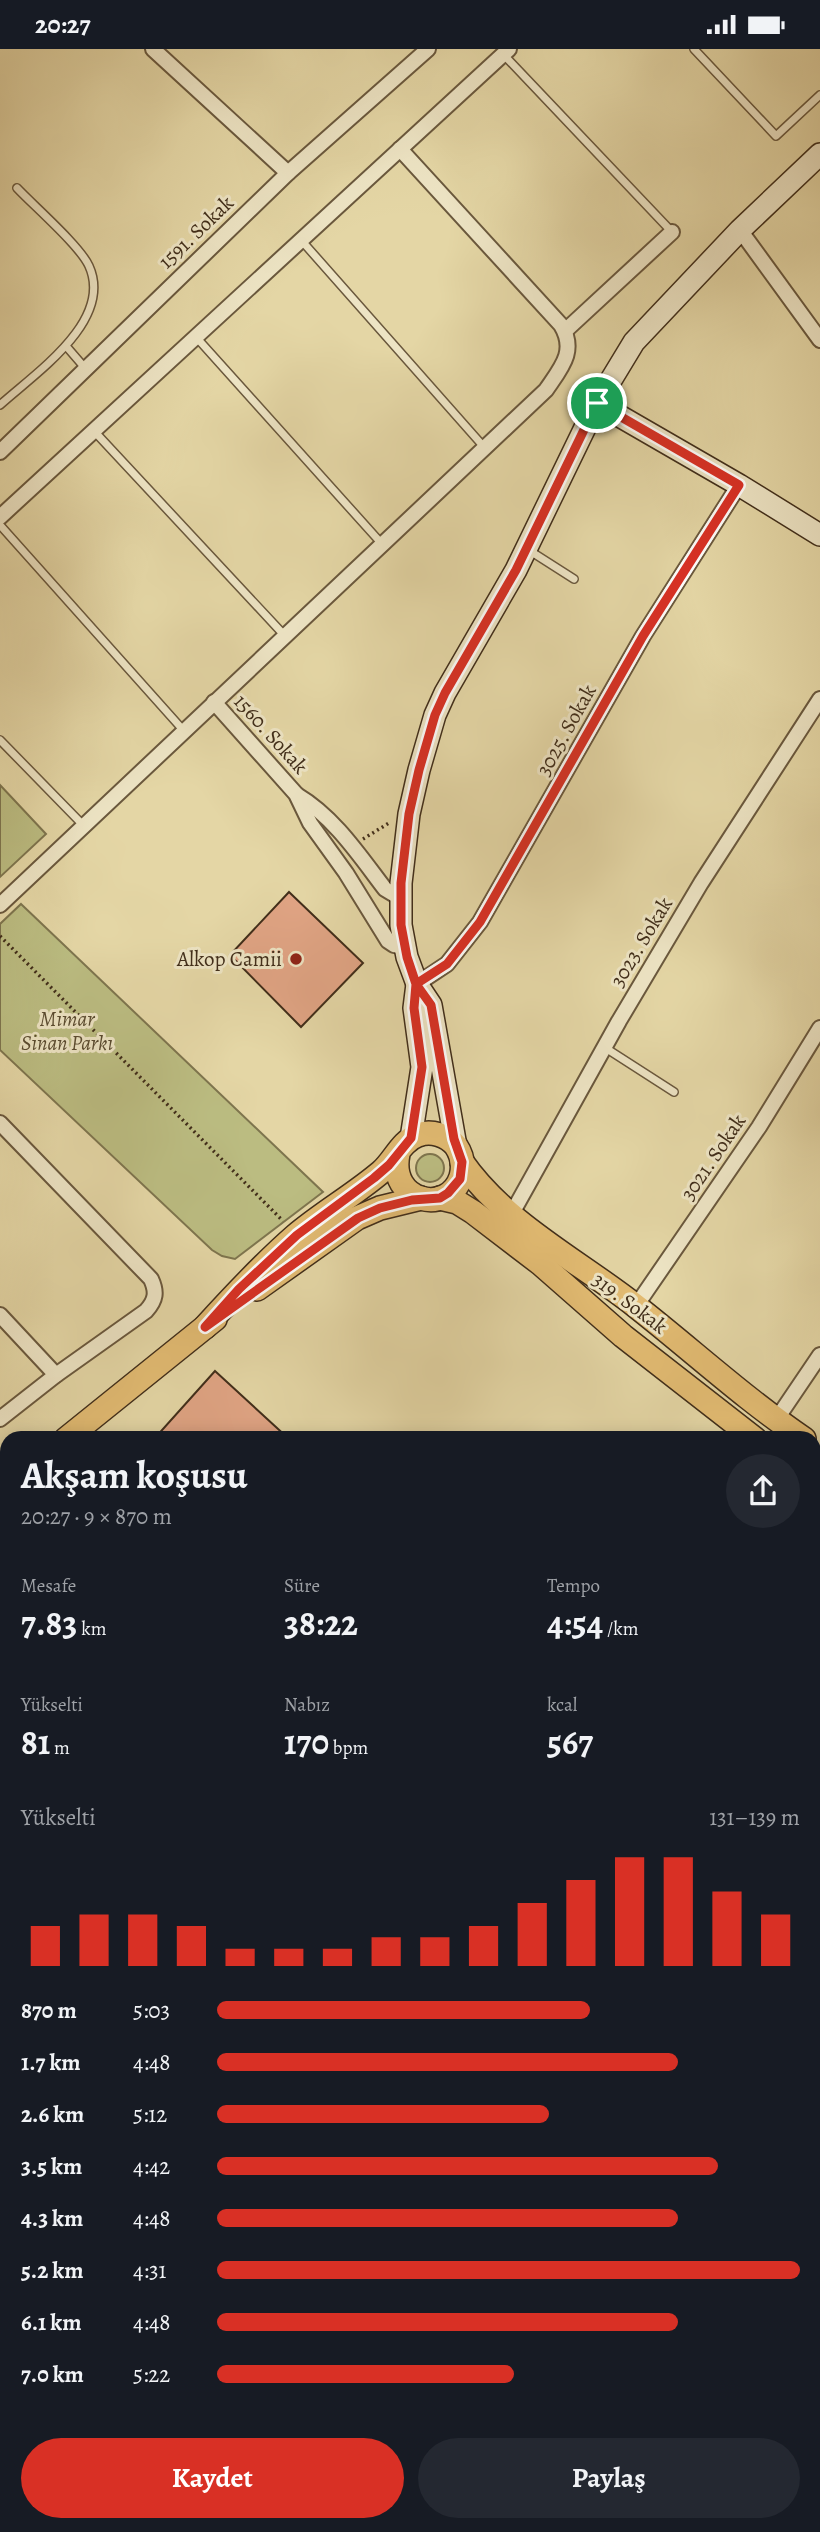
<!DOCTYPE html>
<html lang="tr">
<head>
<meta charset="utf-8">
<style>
  :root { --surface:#171b24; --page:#242831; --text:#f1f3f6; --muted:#9ea1a6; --accent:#d93025 }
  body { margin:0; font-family:Alegreya,serif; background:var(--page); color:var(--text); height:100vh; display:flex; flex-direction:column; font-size:26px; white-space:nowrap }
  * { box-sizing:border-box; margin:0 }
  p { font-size:23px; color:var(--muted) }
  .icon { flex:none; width:38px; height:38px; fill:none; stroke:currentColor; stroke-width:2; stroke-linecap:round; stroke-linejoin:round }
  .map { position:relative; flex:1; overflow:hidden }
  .side { position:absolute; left:0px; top:1382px; width:821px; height:1101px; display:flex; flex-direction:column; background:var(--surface); border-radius:21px 21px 0 0; box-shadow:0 4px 18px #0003 }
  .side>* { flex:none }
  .pin { position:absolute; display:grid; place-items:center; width:60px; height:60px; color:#fff; margin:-30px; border:4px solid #fff; border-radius:50%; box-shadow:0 2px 7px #0007 }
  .round { display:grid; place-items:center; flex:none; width:74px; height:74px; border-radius:37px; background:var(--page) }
  .head { display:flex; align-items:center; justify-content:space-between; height:119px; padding:0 21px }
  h1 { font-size:38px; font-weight:700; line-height:52px }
  .metrics { display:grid; grid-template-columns:repeat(3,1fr); gap:10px; height:119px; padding:7px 21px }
  .metrics div { display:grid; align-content:center }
  .metrics b { font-size:35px; font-weight:700 }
  .metrics small { font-size:19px; font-weight:400 }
  .metrics p { font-size:19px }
  .chart { height:196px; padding:14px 21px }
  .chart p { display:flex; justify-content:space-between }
  .chart svg { width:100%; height:126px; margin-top:7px; stroke:var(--accent); stroke-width:6 }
  .primary-button { display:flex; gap:14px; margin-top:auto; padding:14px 21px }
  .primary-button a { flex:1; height:80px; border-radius:42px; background:var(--accent); color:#fff; font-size:28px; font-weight:700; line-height:80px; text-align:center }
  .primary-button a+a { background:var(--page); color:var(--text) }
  ul { padding:0 21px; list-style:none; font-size:23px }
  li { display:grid; grid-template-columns:112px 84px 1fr; align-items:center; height:52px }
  li i { height:18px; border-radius:9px; background:var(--accent) }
  .status { display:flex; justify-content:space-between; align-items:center; height:49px; padding:0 35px; background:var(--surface); direction:ltr }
  .status svg { height:19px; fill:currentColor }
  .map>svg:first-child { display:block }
  .green { fill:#bbbc81; stroke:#7e754e; stroke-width:2 }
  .building { fill:#e0a484; stroke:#412e1a; stroke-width:2 }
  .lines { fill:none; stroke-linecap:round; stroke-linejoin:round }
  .service-casing { stroke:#6a583d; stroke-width:10 }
  .minor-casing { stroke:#6a583d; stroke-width:18 }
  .tertiary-casing { stroke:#6a583d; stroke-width:21 }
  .secondary-casing { stroke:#412e1a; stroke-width:24 }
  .primary-casing { stroke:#412e1a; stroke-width:26 }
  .path { stroke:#412e1a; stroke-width:3.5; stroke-dasharray:2 3.5; stroke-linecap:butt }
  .service { stroke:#ede4c4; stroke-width:7 }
  .minor { stroke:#ede4c4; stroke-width:14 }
  .tertiary { stroke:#ede4c4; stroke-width:18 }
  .secondary { stroke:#ede4c4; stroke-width:21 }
  .primary { stroke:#e2bb72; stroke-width:23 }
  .route-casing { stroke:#fff; stroke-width:14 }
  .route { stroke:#d93025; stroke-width:9 }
  .poi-dot { fill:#8f2418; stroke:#ede4c4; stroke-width:2.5 }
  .labels { text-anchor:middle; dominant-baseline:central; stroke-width:6; stroke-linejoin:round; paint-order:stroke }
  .street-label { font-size:21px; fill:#412e1a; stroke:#ede4c4 }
  .poi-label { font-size:21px; fill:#412e1a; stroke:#ede4c4; text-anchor:end }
  .park-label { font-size:21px; font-style:italic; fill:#594a2f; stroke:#ede4c4 }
</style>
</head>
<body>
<div class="status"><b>20:27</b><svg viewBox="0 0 49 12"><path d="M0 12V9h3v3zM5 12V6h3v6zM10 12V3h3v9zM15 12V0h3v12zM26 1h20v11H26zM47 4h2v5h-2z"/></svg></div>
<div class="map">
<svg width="820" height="2483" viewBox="0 0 820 2483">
  <rect width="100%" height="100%" fill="#e4d6a5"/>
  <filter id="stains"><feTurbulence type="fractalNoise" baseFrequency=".00286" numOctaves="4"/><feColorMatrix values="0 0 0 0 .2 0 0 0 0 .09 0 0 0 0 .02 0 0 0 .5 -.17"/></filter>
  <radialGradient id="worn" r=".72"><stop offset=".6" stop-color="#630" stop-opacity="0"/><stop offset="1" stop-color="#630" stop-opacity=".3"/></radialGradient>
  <g class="green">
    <polygon points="0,736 46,785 0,828"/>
    <polygon points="21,855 323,1143 235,1210 222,1207 212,1201 0,1001 0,875"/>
    <circle cx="430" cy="1119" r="14"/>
    <polygon points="0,2406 7,2412 7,2476 82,2476 90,2483 0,2483"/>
  </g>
  <g class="building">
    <polygon points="289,843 363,914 301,978 230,906"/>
    <polygon points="215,1322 289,1390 154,1390"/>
    <polygon points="0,1742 7,1748 7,2207 0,2200"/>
    <polygon points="814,2375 820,2378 820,2420 814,2432"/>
    <polygon points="467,2476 593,2476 590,2483 464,2483"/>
    <polygon points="627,2476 791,2476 788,2483 624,2483"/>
  </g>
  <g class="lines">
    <defs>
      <g id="service">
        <polyline points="694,0 776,87 820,46"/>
        <polyline points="503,5 672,183"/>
        <polyline points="301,191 484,398"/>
        <polyline points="196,288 382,495"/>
        <polyline points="66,297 85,319"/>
        <path d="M0,356C34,325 114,272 89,217C80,197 34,157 17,139"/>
        <polyline points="94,382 285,587"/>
        <polyline points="0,476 184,682"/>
        <polyline points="527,500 574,530"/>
        <polyline points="0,691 84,777"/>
        <polyline points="604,998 674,1043"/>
        <polyline points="814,1646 820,1652"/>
        <polyline points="814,2129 820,2136"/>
      </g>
      <g id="minor">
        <polyline points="153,0 288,124"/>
        <polyline points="740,181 820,291"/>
        <polyline points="565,282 672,183"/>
        <polyline points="0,403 288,124 428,0"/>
        <polyline points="0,468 509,0"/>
        <polyline points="214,653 296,745 310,774 346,824 388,892 394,896 405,898"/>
        <path d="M297,746C334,768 359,806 385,840L395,846H401"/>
        <path d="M0,856L546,341C561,319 577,302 561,276L400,100"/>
        <polyline points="417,935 447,915 480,873 643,587 739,436"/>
        <path d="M0,1074L151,1230C157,1243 156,1251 146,1262L56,1326L0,1370"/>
        <polyline points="511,1166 619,972 701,834 820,650"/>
        <polyline points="636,1257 759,1078 820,979"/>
        <polyline points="0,1266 56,1326"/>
        <polyline points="776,1371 820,1306"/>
        <polyline points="814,1873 820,1867"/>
        <polyline points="393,2483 396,2476"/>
      </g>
      <g id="tertiary">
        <polyline points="0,2352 7,2358"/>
        <polyline points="140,2476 147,2483"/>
      </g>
      <g id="secondary">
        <polyline points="597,354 739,436 820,486"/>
        <polyline points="411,1089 422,1018 414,959 417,935"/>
        <polyline points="456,1097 431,956 417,935 407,908 401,876 401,834 409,765 419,721 435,666 445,644 516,521 597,354 634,293 740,181 820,105"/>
      </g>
      <g id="primary">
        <path d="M462,1113C505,1175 579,1212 637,1258C693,1302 745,1350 804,1390"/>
        <polyline points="440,1149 457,1153 473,1163 541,1215 623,1287 755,1390"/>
        <polyline points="257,1240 357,1169 380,1159 421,1149"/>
        <path d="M205,1278C234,1246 263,1215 295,1187C322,1164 354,1146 381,1123C394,1112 401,1092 418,1086C431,1081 447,1086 456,1097C462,1106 464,1117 461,1128C448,1167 388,1153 398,1105"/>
        <polyline points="66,1390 215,1270"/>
        <polyline points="814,1433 820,1438"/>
        <polyline points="0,1445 7,1439"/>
      </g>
    </defs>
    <use href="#service" class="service-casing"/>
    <use href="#minor" class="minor-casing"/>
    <use href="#tertiary" class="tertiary-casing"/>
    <use href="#secondary" class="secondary-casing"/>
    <use href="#primary" class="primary-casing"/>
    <g class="path">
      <polyline points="363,790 389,774"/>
      <polyline points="0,887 283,1172"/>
    </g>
    <use href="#service" class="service"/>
    <use href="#minor" class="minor"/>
    <use href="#tertiary" class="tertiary"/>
    <use href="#secondary" class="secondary"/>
    <use href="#primary" class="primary"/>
  </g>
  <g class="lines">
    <defs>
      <polyline id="route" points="597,354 516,521 445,644 435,666 419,721 409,765 401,834 401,876 407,908 416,935 414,959 422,1018 411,1089 389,1116 374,1129 297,1186 239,1240 205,1278 358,1169 380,1159 412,1151 440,1149 448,1144 460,1130 462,1113 454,1090 431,956 416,935 447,915 480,873 643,587 739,436 597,354"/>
    </defs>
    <use href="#route" class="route-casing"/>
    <use href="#route" class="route"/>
  </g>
  <circle class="poi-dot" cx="296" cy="910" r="7"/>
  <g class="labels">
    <g class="street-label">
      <text transform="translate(196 183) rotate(-44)">1591. Sokak</text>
      <text transform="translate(566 681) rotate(-61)">3025. Sokak</text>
      <text transform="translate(271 685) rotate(48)">1560. Sokak</text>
      <text transform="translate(641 893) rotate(-59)">3023. Sokak</text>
      <text transform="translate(713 1108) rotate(-56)">3021. Sokak</text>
      <text transform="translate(630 1254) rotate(37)">319. Sokak</text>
    </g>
    <g class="poi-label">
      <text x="282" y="910">Alkop Camii</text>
    </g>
    <g class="park-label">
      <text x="67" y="970">Mimar<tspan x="67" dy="24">Sinan Parkı</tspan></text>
    </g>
  </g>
  <rect width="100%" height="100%" filter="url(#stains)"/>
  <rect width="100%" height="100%" fill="url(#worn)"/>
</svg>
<div class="pin" style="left:597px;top:354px;background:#1e9e55"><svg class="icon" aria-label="arrive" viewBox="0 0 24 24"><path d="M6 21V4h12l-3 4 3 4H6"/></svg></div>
<section class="side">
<div class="head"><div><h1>Akşam koşusu</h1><p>20:27 · 9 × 870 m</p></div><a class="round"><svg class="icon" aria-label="share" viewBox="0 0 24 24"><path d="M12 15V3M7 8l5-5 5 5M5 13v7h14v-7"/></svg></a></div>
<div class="metrics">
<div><p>Mesafe</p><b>7.83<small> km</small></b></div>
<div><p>Süre</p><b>38:22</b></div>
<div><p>Tempo</p><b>4:54<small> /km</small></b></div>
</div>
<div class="metrics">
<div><p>Yükselti</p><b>81<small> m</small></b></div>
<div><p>Nabız</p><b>170<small> bpm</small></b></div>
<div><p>kcal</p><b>567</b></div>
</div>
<div class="chart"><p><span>Yükselti</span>131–139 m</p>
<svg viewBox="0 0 160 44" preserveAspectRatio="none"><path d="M5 44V30M15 44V26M25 44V26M35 44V30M45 44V38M55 44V38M65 44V38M75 44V34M85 44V34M95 44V30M105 44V22M115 44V14M125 44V6M135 44V6M145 44V18M155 44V26"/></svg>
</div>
<ul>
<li><b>870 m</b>5:03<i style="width:64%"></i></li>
<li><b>1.7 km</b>4:48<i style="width:79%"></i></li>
<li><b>2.6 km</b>5:12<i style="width:57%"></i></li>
<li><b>3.5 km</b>4:42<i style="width:86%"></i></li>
<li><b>4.3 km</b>4:48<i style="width:79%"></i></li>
<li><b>5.2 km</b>4:31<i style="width:100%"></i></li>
<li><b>6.1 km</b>4:48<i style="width:79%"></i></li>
<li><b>7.0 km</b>5:22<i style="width:51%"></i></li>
</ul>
<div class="primary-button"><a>Kaydet</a><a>Paylaş</a></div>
</section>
</div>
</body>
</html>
